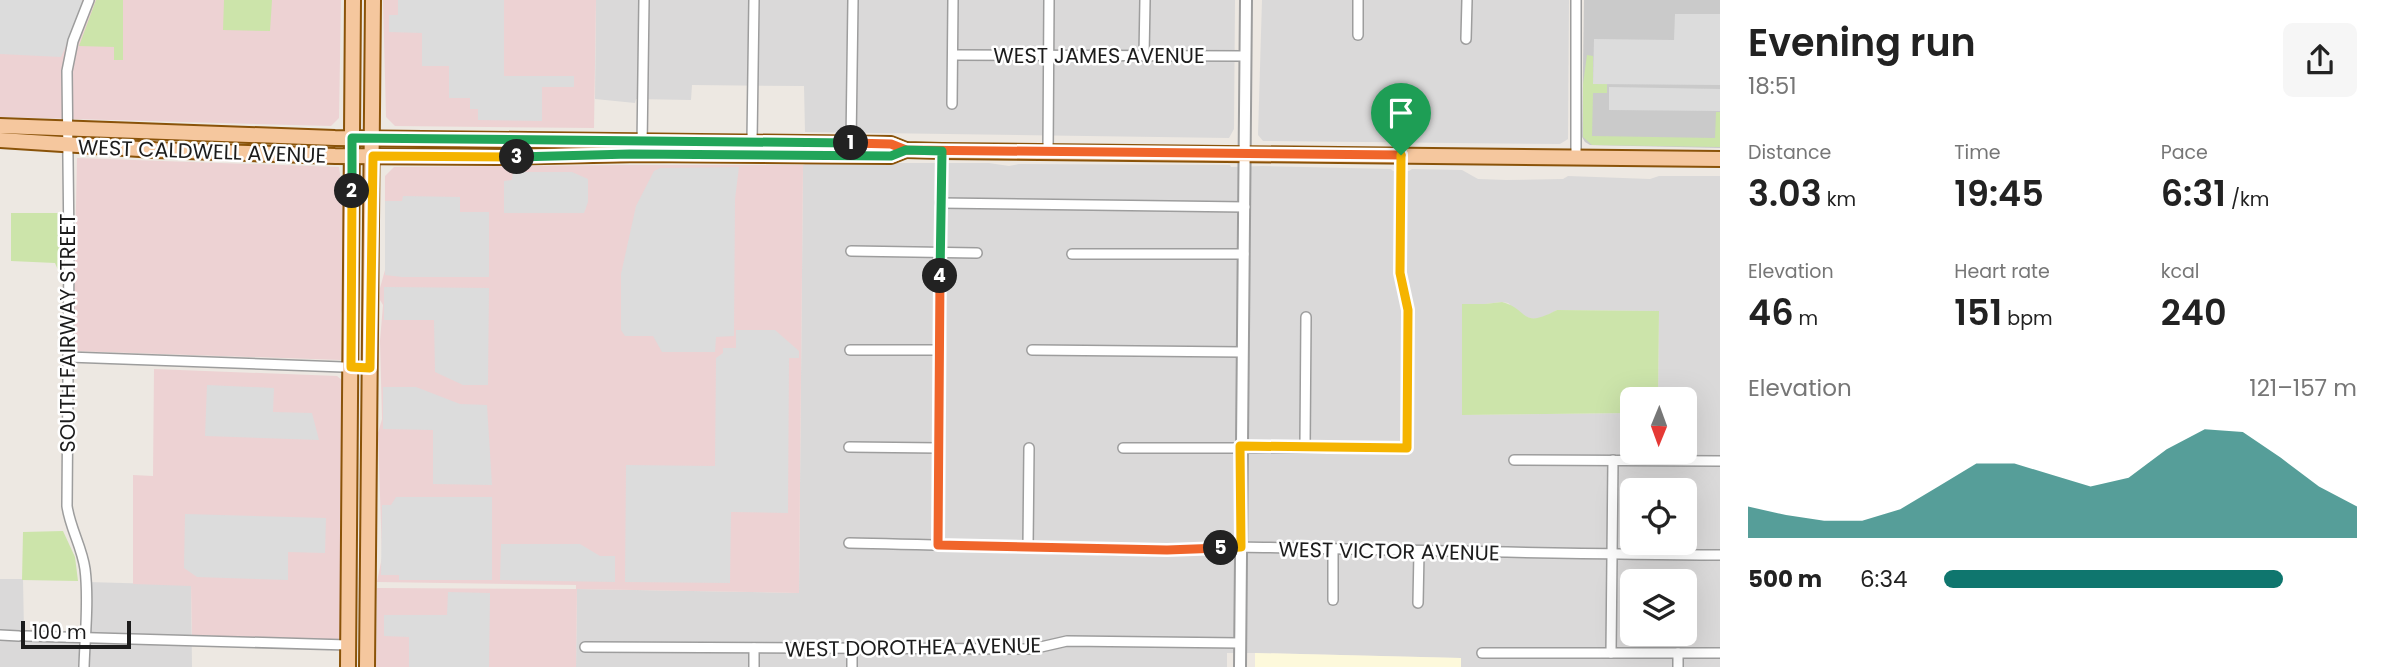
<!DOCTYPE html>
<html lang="en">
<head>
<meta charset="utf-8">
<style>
  :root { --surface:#fff; --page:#f6f6f6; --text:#222; --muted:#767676; --accent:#0f766e }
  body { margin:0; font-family:Poppins,sans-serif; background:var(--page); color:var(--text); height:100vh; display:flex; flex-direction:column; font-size:26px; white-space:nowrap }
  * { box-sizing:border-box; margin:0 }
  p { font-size:23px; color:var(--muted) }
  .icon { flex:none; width:38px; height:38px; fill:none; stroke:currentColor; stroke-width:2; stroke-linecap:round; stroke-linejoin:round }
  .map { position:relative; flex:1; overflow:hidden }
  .drawer { display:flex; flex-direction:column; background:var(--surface); width:665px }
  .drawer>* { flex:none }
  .needle { width:46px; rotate:181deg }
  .controls { position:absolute; left:1620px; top:387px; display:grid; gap:14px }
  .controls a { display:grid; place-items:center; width:77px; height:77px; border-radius:10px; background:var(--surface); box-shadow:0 7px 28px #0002; font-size:35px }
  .scale { position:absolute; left:21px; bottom:18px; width:110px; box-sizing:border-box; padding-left:7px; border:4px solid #1c1c1c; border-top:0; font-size:19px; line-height:24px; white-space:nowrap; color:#1c1c1c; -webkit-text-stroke:5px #fff; paint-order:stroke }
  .pin { position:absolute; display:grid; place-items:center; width:60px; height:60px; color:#fff; margin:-72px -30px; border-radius:50% 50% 50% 0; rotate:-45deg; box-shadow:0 0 7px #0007 }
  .pin .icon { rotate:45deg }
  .km { position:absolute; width:35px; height:35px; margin:-18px; border-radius:50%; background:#222; color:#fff; font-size:19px; line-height:35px; text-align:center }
  .round { display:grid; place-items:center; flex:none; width:74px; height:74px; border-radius:10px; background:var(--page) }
  .summary { display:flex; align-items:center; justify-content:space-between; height:119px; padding:0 28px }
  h1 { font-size:38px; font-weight:600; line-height:52px }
  .stats { display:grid; grid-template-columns:repeat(3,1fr); gap:10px; height:119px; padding:7px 28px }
  .stats div { display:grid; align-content:center }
  .stats b { font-size:35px; font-weight:600 }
  .stats small { font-size:19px; font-weight:400 }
  .stats p { font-size:19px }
  .chart { height:196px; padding:14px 28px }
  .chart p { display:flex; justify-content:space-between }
  .chart svg { width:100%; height:126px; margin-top:7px; fill:var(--accent); opacity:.7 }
  ul { padding:0 28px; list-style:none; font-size:23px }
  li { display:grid; grid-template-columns:112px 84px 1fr; align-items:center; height:52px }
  li i { height:18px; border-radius:9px; background:var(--accent) }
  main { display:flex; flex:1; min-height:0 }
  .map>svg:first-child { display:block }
  .residential { fill:#dad9d9; fill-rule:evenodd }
  .commercial { fill:#edd2d3 }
  .education { fill:#fdf9db }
  .religious { fill:#cacaca }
  .grass { fill:#cce4aa }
  .parking { fill:#dcdcdc }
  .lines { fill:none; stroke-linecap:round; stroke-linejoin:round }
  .minor-casing { stroke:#9d9d9d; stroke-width:12 }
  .tertiary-casing { stroke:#9d9d9d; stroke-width:14 }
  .primary-casing { stroke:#8a5309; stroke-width:18 }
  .minor { stroke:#fff; stroke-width:9 }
  .tertiary { stroke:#fff; stroke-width:10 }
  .primary { stroke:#f5c79e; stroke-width:14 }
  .split-1-casing { stroke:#fff; stroke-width:14 }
  .split-2-casing { stroke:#fff; stroke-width:14 }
  .split-3-casing { stroke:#fff; stroke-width:14 }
  .split-4-casing { stroke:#fff; stroke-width:14 }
  .split-5-casing { stroke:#fff; stroke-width:14 }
  .split-6-casing { stroke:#fff; stroke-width:14 }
  .split-1 { stroke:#f0652b; stroke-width:9 }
  .split-2 { stroke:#22a559; stroke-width:9 }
  .split-3 { stroke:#f5b400; stroke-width:9 }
  .split-4 { stroke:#22a559; stroke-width:9 }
  .split-5 { stroke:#f0652b; stroke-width:9 }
  .split-6 { stroke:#f5b400; stroke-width:9 }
  .labels { text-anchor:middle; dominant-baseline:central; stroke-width:5; stroke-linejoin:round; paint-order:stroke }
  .street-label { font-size:21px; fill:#1c1c1c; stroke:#fff }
</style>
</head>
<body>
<main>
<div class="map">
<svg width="1720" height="667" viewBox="0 0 1720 667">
  <rect width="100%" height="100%" fill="#ede8e2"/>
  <g class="residential">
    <polygon points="596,0 1235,0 1234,129 1229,138 805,132 804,86 692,85 691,100 636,99 635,103 595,99"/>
    <polygon points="1262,0 1569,0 1568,139 1560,144 1263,141 1258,135"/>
    <path d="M808,163H989L1009,166L1019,164L1230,165L1231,167L1263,166L1391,169L1393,171H1409L1412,169L1462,170L1478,179L1506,180L1563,179L1568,176L1650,179L1659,176H1720V667H1461L1460,658L1255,653H1227V667H576L577,589L799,593L803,165ZM1502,302L1508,303L1523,316L1533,319L1542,318L1557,310L1659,311L1658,399H1685V452H1633V413L1462,415V304H1485ZM1633,490H1685V542H1633ZM1633,581H1685V634H1633Z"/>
    <polygon points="0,579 23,579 24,632 87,633 88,582 191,585 192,667 0,667"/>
  </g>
  <g class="commercial">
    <polygon points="0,0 341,0 339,118 331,126 0,117"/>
    <polygon points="383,0 596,0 594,128 395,126 386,117"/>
    <polygon points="77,158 339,167 343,194 342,208 344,210 345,298 341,314 341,360 73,351"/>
    <polygon points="622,165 803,165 799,593 577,589 576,667 376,667 377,588 576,589 576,585 377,582 382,557 378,433 382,419 380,341 383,305 380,300 380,288 385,270 385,176 394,167"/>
    <polygon points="154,369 337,376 343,381 342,640 192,635 191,586 133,584 133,475 153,476"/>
  </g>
  <polygon class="education" points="1255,653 1461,658 1461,667 1255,667"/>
  <polygon class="religious" points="1584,0 1720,0 1720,148 1590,145 1585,142 1582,137"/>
  <g class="grass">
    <polygon points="96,0 123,0 123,60 114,60 114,47 79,46"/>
    <polygon points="224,0 272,0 270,31 223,30"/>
    <polygon points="1587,55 1593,56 1593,84 1607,84 1607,93 1593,93 1592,136 1715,138 1716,112 1720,112 1720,147 1592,145 1583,137 1583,84"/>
    <polygon points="11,213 61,213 63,270 58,270 55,263 11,261"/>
    <path d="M1502,302C1530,309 1519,330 1557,310L1659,311L1658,399H1633V413L1462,415V304H1485Z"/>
    <polygon points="63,531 75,557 78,581 22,580 23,532"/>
  </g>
  <g class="parking">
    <polygon points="0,0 82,0 82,10 61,57 0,54"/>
    <polygon points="398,0 504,0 504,76 574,76 574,87 542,87 542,121 478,120 478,109 470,109 470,98 449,98 449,66 422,66 422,33 389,32 389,15 398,15"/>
    <polygon points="1675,14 1720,14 1720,85 1593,84 1594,39 1674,40"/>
    <polygon points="1609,87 1720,89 1720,111 1609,110"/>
    <polygon points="739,167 735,199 734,336 716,337 715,352 662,352 653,336 625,336 621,330 621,274 636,206 654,171 660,168"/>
    <polygon points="513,172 572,172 588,179 588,202 584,213 504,213 504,181 512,180"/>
    <polygon points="403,196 460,197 460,212 489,212 489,277 402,277 385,275 385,201 402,201"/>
    <polygon points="384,287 489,288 488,385 463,385 435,372 434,320 384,320"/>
    <polygon points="736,330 775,330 799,351 799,358 789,358 788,513 731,512 730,583 625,582 626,465 715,466 716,358 723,353 723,348 736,348"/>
    <polygon points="207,385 274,388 273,412 312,413 319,440 205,436"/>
    <polygon points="383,387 416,387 460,404 487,405 492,485 433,484 433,430 383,429"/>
    <polygon points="396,497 492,497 492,580 399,580 399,575 381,575 382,505 391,505"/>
    <polygon points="185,514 326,518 325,553 288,552 288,580 197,577 184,568"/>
    <polygon points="501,544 580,544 600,556 615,556 615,582 500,580"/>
    <polygon points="448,592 490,593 489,667 409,667 409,637 384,636 384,615 447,615"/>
  </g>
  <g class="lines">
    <defs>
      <g id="minor">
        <polyline points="1358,35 1358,0"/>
        <polyline points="1466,39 1467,0"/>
        <polyline points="953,55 1245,56"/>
        <polyline points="1144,56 1145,0"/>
        <polyline points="952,104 953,0"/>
        <polyline points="752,141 754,0"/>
        <polyline points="851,143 853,0"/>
        <polyline points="642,146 644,0"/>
        <polyline points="1048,151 1049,0"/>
        <polyline points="1576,156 1576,0"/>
        <polyline points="940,203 1245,207"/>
        <polyline points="851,251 977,253"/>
        <polyline points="1072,254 1244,254"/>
        <polyline points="850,350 939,350"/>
        <polyline points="1032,350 1242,352"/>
        <polyline points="68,357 370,368"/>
        <polyline points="1305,446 1306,317"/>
        <polyline points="849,447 939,448"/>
        <polyline points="1123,448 1407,448 1408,310 1400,273 1401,155"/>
        <polyline points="1514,460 1720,461"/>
        <path d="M849,543C952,545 1054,549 1157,550C1185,550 1214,547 1242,547C1401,550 1561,554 1720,555"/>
        <polyline points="938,545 942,151"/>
        <polyline points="1028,547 1029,448"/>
        <polyline points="1333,550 1333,600"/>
        <polyline points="1418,603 1419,552"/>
        <polyline points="0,635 19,636"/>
        <polyline points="26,636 348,645"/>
        <polyline points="585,647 1032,649 1067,641 1240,643"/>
        <polyline points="852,649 852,667"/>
        <polyline points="1482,653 1720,653"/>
        <polyline points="1611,653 1613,460"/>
        <polyline points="1678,653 1678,667"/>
        <path d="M84,667C85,635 89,600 85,569C82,547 70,528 67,506L69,249L67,71L73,41L89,0"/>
        <polyline points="754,667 754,648"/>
      </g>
      <polyline id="tertiary" points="1240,667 1246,0"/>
      <g id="primary">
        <polyline points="0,126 335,138 891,144 906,150 942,151 1720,159"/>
        <polyline points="0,140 155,150 335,156 498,157 642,154 891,156 906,150"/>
        <polyline points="348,667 353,0"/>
        <polyline points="367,667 373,0"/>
      </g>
    </defs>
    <use href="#minor" class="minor-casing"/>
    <use href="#tertiary" class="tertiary-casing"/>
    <use href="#primary" class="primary-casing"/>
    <use href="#minor" class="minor"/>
    <use href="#tertiary" class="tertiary"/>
    <use href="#primary" class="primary"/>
  </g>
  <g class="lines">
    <defs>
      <polyline id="split-1" points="851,143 891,144 906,150 1401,155"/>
      <polyline id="split-2" points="352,191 352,138 851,143"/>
      <polyline id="split-3" points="352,191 351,367 370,368 373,156 517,157"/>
      <polyline id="split-4" points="517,157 630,154 891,156 906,150 942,151 940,276"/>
      <polyline id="split-5" points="940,276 938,545 1167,550 1221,548"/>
      <polyline id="split-6" points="1221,548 1241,547 1240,446 1407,448 1408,310 1400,273 1401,155"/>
    </defs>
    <use href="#split-1" class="split-1-casing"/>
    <use href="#split-2" class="split-2-casing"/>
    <use href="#split-3" class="split-3-casing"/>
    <use href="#split-4" class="split-4-casing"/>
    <use href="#split-5" class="split-5-casing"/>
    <use href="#split-6" class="split-6-casing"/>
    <use href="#split-1" class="split-1"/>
    <use href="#split-2" class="split-2"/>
    <use href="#split-3" class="split-3"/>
    <use href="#split-4" class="split-4"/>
    <use href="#split-5" class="split-5"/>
    <use href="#split-6" class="split-6"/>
  </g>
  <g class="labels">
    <g class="street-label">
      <text x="1099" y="55">WEST JAMES AVENUE</text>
      <text transform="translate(202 151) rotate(2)">WEST CALDWELL AVENUE</text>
      <text transform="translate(67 333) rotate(-90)">SOUTH FAIRWAY STREET</text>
      <text transform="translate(1389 551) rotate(1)">WEST VICTOR AVENUE</text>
      <text transform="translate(913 647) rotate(-1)">WEST DOROTHEA AVENUE</text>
    </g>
  </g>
</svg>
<div class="controls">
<a><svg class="needle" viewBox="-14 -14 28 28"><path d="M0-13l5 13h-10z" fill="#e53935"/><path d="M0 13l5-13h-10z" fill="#767676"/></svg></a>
<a><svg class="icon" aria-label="locate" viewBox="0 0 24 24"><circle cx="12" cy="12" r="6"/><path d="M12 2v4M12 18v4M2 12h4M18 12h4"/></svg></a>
<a><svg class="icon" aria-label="layers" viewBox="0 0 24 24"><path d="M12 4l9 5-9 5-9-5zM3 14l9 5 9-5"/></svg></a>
</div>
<div class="scale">100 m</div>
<div class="pin" style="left:1401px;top:155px;background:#1e9e55"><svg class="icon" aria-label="arrive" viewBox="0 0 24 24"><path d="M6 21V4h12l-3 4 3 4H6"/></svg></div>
<b class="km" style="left:851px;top:143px">1</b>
<b class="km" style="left:352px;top:191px">2</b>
<b class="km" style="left:517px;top:157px">3</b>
<b class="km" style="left:940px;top:276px">4</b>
<b class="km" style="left:1221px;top:548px">5</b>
</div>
<section class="drawer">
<div class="summary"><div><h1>Evening run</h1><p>18:51</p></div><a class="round"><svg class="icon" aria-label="share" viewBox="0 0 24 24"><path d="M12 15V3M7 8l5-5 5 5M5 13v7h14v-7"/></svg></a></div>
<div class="stats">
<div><p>Distance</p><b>3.03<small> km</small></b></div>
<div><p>Time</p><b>19:45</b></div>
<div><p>Pace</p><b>6:31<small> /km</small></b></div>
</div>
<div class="stats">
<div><p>Elevation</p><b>46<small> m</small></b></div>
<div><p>Heart rate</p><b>151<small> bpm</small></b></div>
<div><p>kcal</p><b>240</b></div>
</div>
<div class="chart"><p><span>Elevation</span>121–157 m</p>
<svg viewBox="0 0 160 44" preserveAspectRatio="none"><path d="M0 44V33L10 36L20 38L30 38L40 34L50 26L60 18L70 18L80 22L90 26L100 23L110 13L120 6L130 7L140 16L150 26L160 33V44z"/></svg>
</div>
<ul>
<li><b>500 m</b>6:34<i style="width:82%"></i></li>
</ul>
</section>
</main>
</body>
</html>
